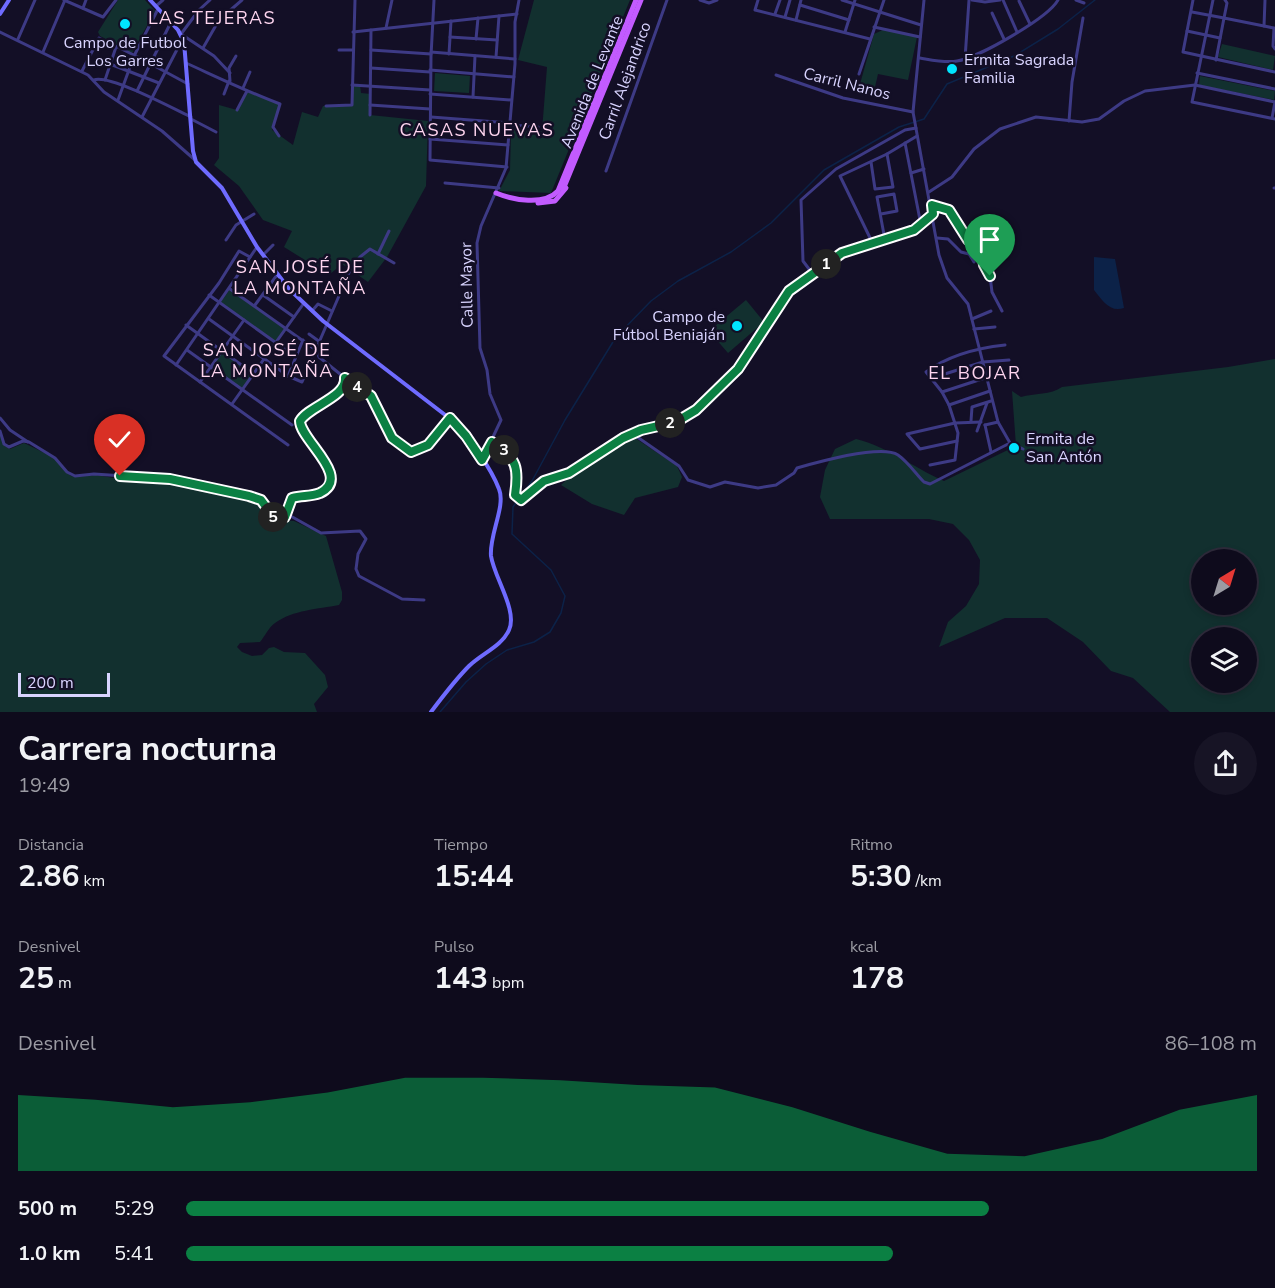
<!DOCTYPE html>
<html lang="es">
<head>
<meta charset="utf-8">
<style>
  :root { --surface:#0e0b1c; --page:#171425; --text:#f1f3f6; --muted:#9b9ba3; --line:#2e2b3b; --accent:#0b8043 }
  body { margin:0; font-family:"Nunito Sans",sans-serif; background:var(--page); color:var(--text); height:100vh; display:flex; flex-direction:column; font-size:22px; white-space:nowrap }
  * { box-sizing:border-box; margin:0 }
  p { font-size:20px; color:var(--muted) }
  .icon { flex:none; width:33px; height:33px; fill:none; stroke:currentColor; stroke-width:2; stroke-linecap:round; stroke-linejoin:round }
  .map { position:relative; height:712px; overflow:hidden }
  .details { display:flex; flex-direction:column; background:var(--surface); flex:1 }
  .details>* { flex:none }
  .needle { width:39px; rotate:38deg }
  .buttons { position:absolute; left:1191px; top:549px; display:grid; gap:12px }
  .buttons a { display:grid; place-items:center; width:66px; height:66px; border-radius:50%; background:var(--surface); box-shadow:0 3px 9px #0003,0 0 0 2px var(--line); font-size:30px }
  .scale { position:absolute; left:18px; bottom:15px; width:92px; box-sizing:border-box; padding-left:6px; border:3px solid #d9d4ff; border-top:0; font-size:16px; line-height:21px; white-space:nowrap; color:#d9d4ff; -webkit-text-stroke:4px #130f26; paint-order:stroke }
  .pin { position:absolute; display:grid; place-items:center; width:51px; height:51px; color:#fff; margin:-62px -26px; border-radius:50% 50% 50% 0; rotate:-45deg; box-shadow:0 0 6px #0007 }
  .pin .icon { rotate:45deg }
  .km { position:absolute; width:30px; height:30px; margin:-15px; border-radius:50%; background:#222; color:#fff; font-size:16px; line-height:30px; text-align:center }
  .round { display:grid; place-items:center; flex:none; width:63px; height:63px; border-radius:32px; background:var(--page) }
  .headline { display:flex; align-items:center; justify-content:space-between; height:102px; padding:0 18px }
  h1 { font-size:33px; font-weight:700; line-height:45px }
  .stats { display:grid; grid-template-columns:repeat(3,1fr); gap:9px; height:102px; padding:6px 18px }
  .stats div { display:grid; align-content:center }
  .stats b { font-size:30px; font-weight:700 }
  .stats small { font-size:16px; font-weight:400 }
  .stats p { font-size:16px }
  .chart { height:168px; padding:12px 18px }
  .chart p { display:flex; justify-content:space-between }
  .chart svg { width:100%; height:108px; margin-top:6px; fill:var(--accent); opacity:.7 }
  ul { padding:0 18px; list-style:none; font-size:20px }
  li { display:grid; grid-template-columns:96px 72px 1fr; align-items:center; height:45px }
  li i { height:15px; border-radius:8px; background:var(--accent) }
  .map>svg:first-child { display:block }
  .green { fill:#12302f; fill-rule:evenodd }
  .water { fill:#0c2248 }
  .lines { fill:none; stroke-linecap:round; stroke-linejoin:round }
  .stream { stroke:#0c2248; stroke-width:1.5 }
  .minor { stroke:#3d3a85; stroke-width:3 }
  .secondary { stroke:#6f6bff; stroke-width:4 }
  .primary { stroke:#c25bff; stroke-width:5 }
  .route-casing { stroke:#fff; stroke-width:12 }
  .route { stroke:#0b8043; stroke-width:8 }
  .poi-dot { fill:#00e5ff; stroke:#130f26; stroke-width:2 }
  .labels { text-anchor:middle; dominant-baseline:central; stroke-width:5; stroke-linejoin:round; paint-order:stroke }
  .poi-label { font-size:16px; fill:#d9d4ff; stroke:#130f26; text-anchor:start }
  .street-label { font-size:16px; fill:#d9d4ff; stroke:#130f26 }
  .neighbourhood-label { font-size:18px; letter-spacing:1.5px; fill:#ffd6f0; stroke:#130f26 }
</style>
</head>
<body>
<div class="map">
<svg width="1275" height="712" viewBox="0 0 1275 712">
  <rect width="100%" height="100%" fill="#130f26"/>
  <g class="green">
    <polygon points="118,0 145,0 155,11 132,53 100,36 98,32"/>
    <polygon points="534,0 630,0 551,193 499,191 510,170 511,130 542,131 547,67 518,60"/>
    <polygon points="885,29 917,37 908,80 878,74 875,87 860,84 874,34"/>
    <polygon points="1222,44 1275,56 1273,70 1218,57"/>
    <polygon points="435,73 470,76 469,93 434,91"/>
    <polygon points="1200,76 1275,91 1274,100 1199,85"/>
    <polygon points="352,85 360,85 361,93 371,94 370,115 428,121 426,186 387,257 368,282 342,264 329,275 284,247 292,231 263,220 239,186 214,165 219,158 219,105 237,110 247,91 280,104 272,130 293,145 302,112 318,117 323,106 352,105"/>
    <polygon points="230,289 286,328 276,343 220,303"/>
    <polygon points="746,300 764,322 728,353 709,331"/>
    <polygon points="222,351 254,374 242,389 211,367"/>
    <path d="M1275,359V712H1170L1133,678L1111,671L1083,642L1047,618H1005L939,647L948,622L966,606L979,584L980,560L969,540L953,524L929,519H830L820,497L825,470L835,449L856,439C891,448 912,467 944,481L1016,446L1012,391L1021,397C1034,393 1051,395 1062,387L1228,367ZM1202,560H1246V604H1202ZM1202,638H1246V682H1202Z"/>
    <path d="M0,434L5,446L10,449L24,443L53,457L71,476L77,477L96,475L120,479L169,480L256,500L261,502L271,517L277,520L294,521L326,536L342,592V600L339,605C318,609 293,610 275,623C269,627 265,636 260,642L240,643L237,647L242,652L252,656L262,655L269,648L274,647L284,652L305,653L325,675L328,687L314,704L317,712H0Z"/>
    <polygon points="632,436 677,466 682,477 678,487 635,498 624,515 592,504 561,485 581,466"/>
  </g>
  <path class="water" d="M1094,257L1115,259L1124,308C1110,313 1102,300 1094,290Z"/>
  <g class="lines">
    <polyline class="stream" points="440,712 466,682 486,664 507,650 534,642 550,632 561,613 565,596 551,570 512,534 513,507 532,481 565,420 616,337 651,301 678,281 731,252 771,223 824,170 899,127 924,119 947,84 1014,56 1058,29 1095,0"/>
    <g class="minor">
      <polyline points="64,0 103,17 116,0"/>
      <polyline points="210,0 199,10 181,34 214,56 230,73"/>
      <polyline points="434,0 431,56 430,160 507,167"/>
      <polyline points="700,0 709,3 717,0"/>
      <polyline points="758,0 755,10 870,39"/>
      <polyline points="842,0 921,25"/>
      <polyline points="924,0 913,112 939,255 947,278 968,304 998,422 1010,443 1023,449"/>
      <polyline points="972,0 985,2 1000,0"/>
      <polyline points="1003,0 1017,32"/>
      <polyline points="1076,0 1084,3"/>
      <polyline points="1193,0 1183,52 1275,72"/>
      <polyline points="1213,0 1192,102 1275,119"/>
      <polyline points="1265,0 1264,26 1274,28 1273,46 1275,49"/>
      <polyline points="1019,1 1030,24"/>
      <polyline points="800,5 849,20"/>
      <polyline points="156,6 163,0"/>
      <polyline points="83,8 86,0"/>
      <polyline points="1192,12 1224,18 1227,3 1225,0"/>
      <polyline points="992,13 1004,39"/>
      <polyline points="775,14 780,0"/>
      <polyline points="785,17 790,0"/>
      <polyline points="796,20 801,0"/>
      <polyline points="874,27 920,37"/>
      <polyline points="386,28 392,0"/>
      <polyline points="1187,31 1220,38"/>
      <polyline points="0,32 88,75 104,92 162,131 195,160"/>
      <polyline points="353,32 517,14"/>
      <polyline points="845,32 855,0"/>
      <polyline points="450,37 497,40"/>
      <polyline points="18,39 35,0"/>
      <polyline points="476,39 478,18"/>
      <polyline points="203,48 219,20 242,0"/>
      <polyline points="339,50 353,50"/>
      <polyline points="371,50 431,54"/>
      <polyline points="43,52 65,0"/>
      <polyline points="431,52 515,59"/>
      <polyline points="449,54 451,21"/>
      <polyline points="496,57 499,16"/>
      <path d="M920,58C932,60 945,63 957,61C978,58 1048,18 1058,0"/>
      <polyline points="965,59 969,0"/>
      <polyline points="1216,60 1224,18 1264,26"/>
      <path d="M186,63C217,77 248,92 280,104L273,127L279,136"/>
      <polyline points="110,64 159,83"/>
      <polyline points="151,64 188,84"/>
      <polyline points="371,68 430,72"/>
      <polyline points="430,70 514,77"/>
      <polyline points="82,71 99,38 142,59"/>
      <polyline points="1197,73 1275,89"/>
      <polyline points="859,74 884,0"/>
      <polyline points="776,75 843,98 913,112"/>
      <path d="M94,80C109,74 174,109 191,117"/>
      <polyline points="105,80 116,47"/>
      <polyline points="230,81 229,68 236,56"/>
      <polyline points="352,85 430,90"/>
      <polyline points="243,88 250,72"/>
      <polyline points="137,91 171,22"/>
      <polyline points="224,94 229,81"/>
      <polyline points="430,94 511,100"/>
      <polyline points="473,97 475,56"/>
      <polyline points="118,100 134,56 158,9"/>
      <polyline points="370,105 430,109"/>
      <polyline points="326,106 352,105 355,0"/>
      <polyline points="237,110 247,91"/>
      <polyline points="370,115 371,30"/>
      <polyline points="142,117 183,38"/>
      <polyline points="431,117 510,123"/>
      <polyline points="1272,118 1275,102"/>
      <polyline points="191,119 216,132"/>
      <polyline points="1069,121 1072,82 1083,18"/>
      <polyline points="510,125 538,127"/>
      <polyline points="430,139 508,145"/>
      <polyline points="905,143 921,225"/>
      <polyline points="871,162 875,189 893,187 887,154"/>
      <polyline points="606,171 667,0"/>
      <polyline points="911,173 924,169"/>
      <polyline points="445,183 499,188"/>
      <polyline points="1274,188 1275,188"/>
      <polyline points="929,192 952,177 974,149 1000,129 1036,117 1082,122 1099,119 1124,101 1145,91 1195,85 1275,102"/>
      <polyline points="932,206 949,210 968,240 981,246 984,265 990,276 992,292 1002,311"/>
      <polyline points="881,214 897,211 894,194 877,197 885,240"/>
      <polyline points="937,238 948,239 961,252 969,254 974,262"/>
      <polyline points="226,240 236,225 254,214"/>
      <polyline points="873,244 840,176 887,154 917,136"/>
      <polyline points="378,254 389,231"/>
      <polyline points="263,255 273,245"/>
      <polyline points="250,257 239,251 219,283 164,356 288,445"/>
      <polyline points="812,273 803,261 801,200 836,169 905,130 916,128"/>
      <path d="M230,289L316,350L319,357L345,378C347,399 309,406 300,421C300,440 353,477 320,493C310,497 302,494 292,498L287,514"/>
      <polyline points="209,295 296,357"/>
      <polyline points="263,295 294,317"/>
      <polyline points="255,305 277,275"/>
      <polyline points="312,311 318,304 332,311"/>
      <polyline points="209,319 288,376 302,382 351,268 360,257 370,249 394,263"/>
      <polyline points="972,319 991,311"/>
      <polyline points="186,325 254,374"/>
      <polyline points="974,329 995,327"/>
      <polyline points="309,334 320,342"/>
      <polyline points="187,350 292,425"/>
      <polyline points="176,365 257,247"/>
      <polyline points="288,376 303,340"/>
      <polyline points="932,378 983,362 1009,360"/>
      <polyline points="347,379 371,396 392,438 411,452 428,445 449,418"/>
      <polyline points="200,382 244,320"/>
      <polyline points="942,392 988,377"/>
      <polyline points="232,404 304,303"/>
      <polyline points="949,405 990,391"/>
      <polyline points="0,418 10,430 28,442"/>
      <polyline points="971,421 972,407 991,401"/>
      <polyline points="985,425 991,452"/>
      <polyline points="985,425 998,422"/>
      <polyline points="0,431 4,444 9,447 23,441 29,442 55,458 67,472 75,476 94,474 170,479 261,500 275,519 285,517 287,514"/>
      <polyline points="977,431 987,403"/>
      <path d="M633,434L679,466L688,480L710,487L725,482L758,488L776,485L794,473L797,468C818,462 881,444 898,455C908,462 916,474 924,482L930,484L1010,443"/>
      <polyline points="957,441 920,449 907,434 955,423 981,422"/>
      <path d="M492,442C517,459 519,466 515,495L521,500L544,481L569,473L623,438L641,430L677,422L696,410L738,369L789,291L842,253L914,230L933,214"/>
      <polyline points="483,458 501,420 490,394 487,370 480,348 477,243 481,226 506,168 515,64 515,22 519,0"/>
      <path d="M930,465L955,460L958,433L949,405L942,392L926,372C949,355 977,348 1005,345"/>
      <polyline points="287,514 321,533 360,531 366,539 358,554 356,569 359,576 402,599 424,600"/>
    </g>
    <g class="secondary">
      <path d="M150,0L178,30L184,42L193,151L196,162L222,188L257,247L289,289L323,321L453,421C469,437 491,468 499,489C506,506 489,535 491,556C494,577 518,611 509,630C502,646 481,654 469,666C455,680 443,696 431,712"/>
      <polyline points="0,14 9,0"/>
    </g>
    <g class="primary">
      <polyline points="561,185 561,188 564,187 641,0"/>
      <path d="M496,193C513,200 544,206 558,191L636,0"/>
      <polyline points="538,203 555,201 566,188"/>
    </g>
  </g>
  <g class="lines">
    <defs>
      <path id="route" d="M120,476L170,479L249,496L261,500L275,519L285,517L292,498C302,495 310,497 320,493C353,477 300,440 300,421C309,406 347,397 345,378L371,396L392,438L411,452L428,445L450,418L466,436L482,460L492,442L494,443C517,459 519,468 515,495L521,500L544,481L569,473L623,438L641,430L676,422L696,410L738,369L789,291L842,253L914,230L933,214L932,205L949,210L968,240L981,246L984,265L990,276"/>
    </defs>
    <use href="#route" class="route-casing"/>
    <use href="#route" class="route"/>
  </g>
  <g class="poi-dot">
    <circle cx="125" cy="24" r="6"/>
    <circle cx="952" cy="69" r="6"/>
    <circle cx="737" cy="326" r="6"/>
    <circle cx="1014" cy="448" r="6"/>
  </g>
  <g class="labels">
    <g class="poi-label">
      <text x="125" y="43" text-anchor="middle">Campo de Futbol<tspan x="125" dy="18">Los Garres</tspan></text>
      <text x="964" y="60">Ermita Sagrada<tspan x="964" dy="18">Familia</tspan></text>
      <text x="725" y="317" text-anchor="end">Campo de<tspan x="725" dy="18">Fútbol Beniaján</tspan></text>
      <text x="1026" y="439">Ermita de<tspan x="1026" dy="18">San Antón</tspan></text>
    </g>
    <g class="street-label">
      <text transform="translate(625 81) rotate(-70)">Carril Alejandrico</text>
      <text transform="translate(592 82) rotate(-68)">Avenida de Levante</text>
      <text transform="translate(847 84) rotate(14)">Carril Nanos</text>
      <text transform="translate(467 285) rotate(-91)">Calle Mayor</text>
    </g>
    <g class="neighbourhood-label">
      <text x="212" y="18">LAS TEJERAS</text>
      <text x="477" y="130">CASAS NUEVAS</text>
      <text x="300" y="267">SAN JOSÉ DE<tspan x="300" dy="21">LA MONTAÑA</tspan></text>
      <text x="267" y="350">SAN JOSÉ DE<tspan x="267" dy="21">LA MONTAÑA</tspan></text>
      <text x="975" y="373">EL BOJAR</text>
    </g>
  </g>
</svg>
<div class="buttons">
<a><svg class="needle" viewBox="-14 -14 28 28"><path d="M0-13l5 13h-10z" fill="#e53935"/><path d="M0 13l5-13h-10z" fill="#9b9ba3"/></svg></a>
<a><svg class="icon" aria-label="layers" viewBox="0 0 24 24"><path d="M12 4l9 5-9 5-9-5zM3 14l9 5 9-5"/></svg></a>
</div>
<div class="scale">200 m</div>
<div class="pin" style="left:990px;top:276px;background:#1e9e55"><svg class="icon" aria-label="arrive" viewBox="0 0 24 24"><path d="M6 21V4h12l-3 4 3 4H6"/></svg></div>
<div class="pin" style="left:120px;top:476px;background:#d93025"><svg class="icon" aria-label="check" viewBox="0 0 24 24"><path d="M5 12l5 5 9-10"/></svg></div>
<b class="km" style="left:826px;top:264px">1</b>
<b class="km" style="left:670px;top:423px">2</b>
<b class="km" style="left:504px;top:450px">3</b>
<b class="km" style="left:357px;top:387px">4</b>
<b class="km" style="left:273px;top:517px">5</b>
</div>
<section class="details">
<div class="headline"><div><h1>Carrera nocturna</h1><p>19:49</p></div><a class="round"><svg class="icon" aria-label="share" viewBox="0 0 24 24"><path d="M12 15V3M7 8l5-5 5 5M5 13v7h14v-7"/></svg></a></div>
<div class="stats">
<div><p>Distancia</p><b>2.86<small> km</small></b></div>
<div><p>Tiempo</p><b>15:44</b></div>
<div><p>Ritmo</p><b>5:30<small> /km</small></b></div>
</div>
<div class="stats">
<div><p>Desnivel</p><b>25<small> m</small></b></div>
<div><p>Pulso</p><b>143<small> bpm</small></b></div>
<div><p>kcal</p><b>178</b></div>
</div>
<div class="chart"><p><span>Desnivel</span>86–108 m</p>
<svg viewBox="0 0 160 44" preserveAspectRatio="none"><path d="M0 44V13L10 15L20 18L30 16L40 12L50 6L60 6L70 7L80 9L90 10L100 18L110 28L120 37L130 38L140 31L150 19L160 13V44z"/></svg>
</div>
<ul>
<li><b>500 m</b>5:29<i style="width:75%"></i></li>
<li><b>1.0 km</b>5:41<i style="width:66%"></i></li>
</ul>
</section>
</body>
</html>
